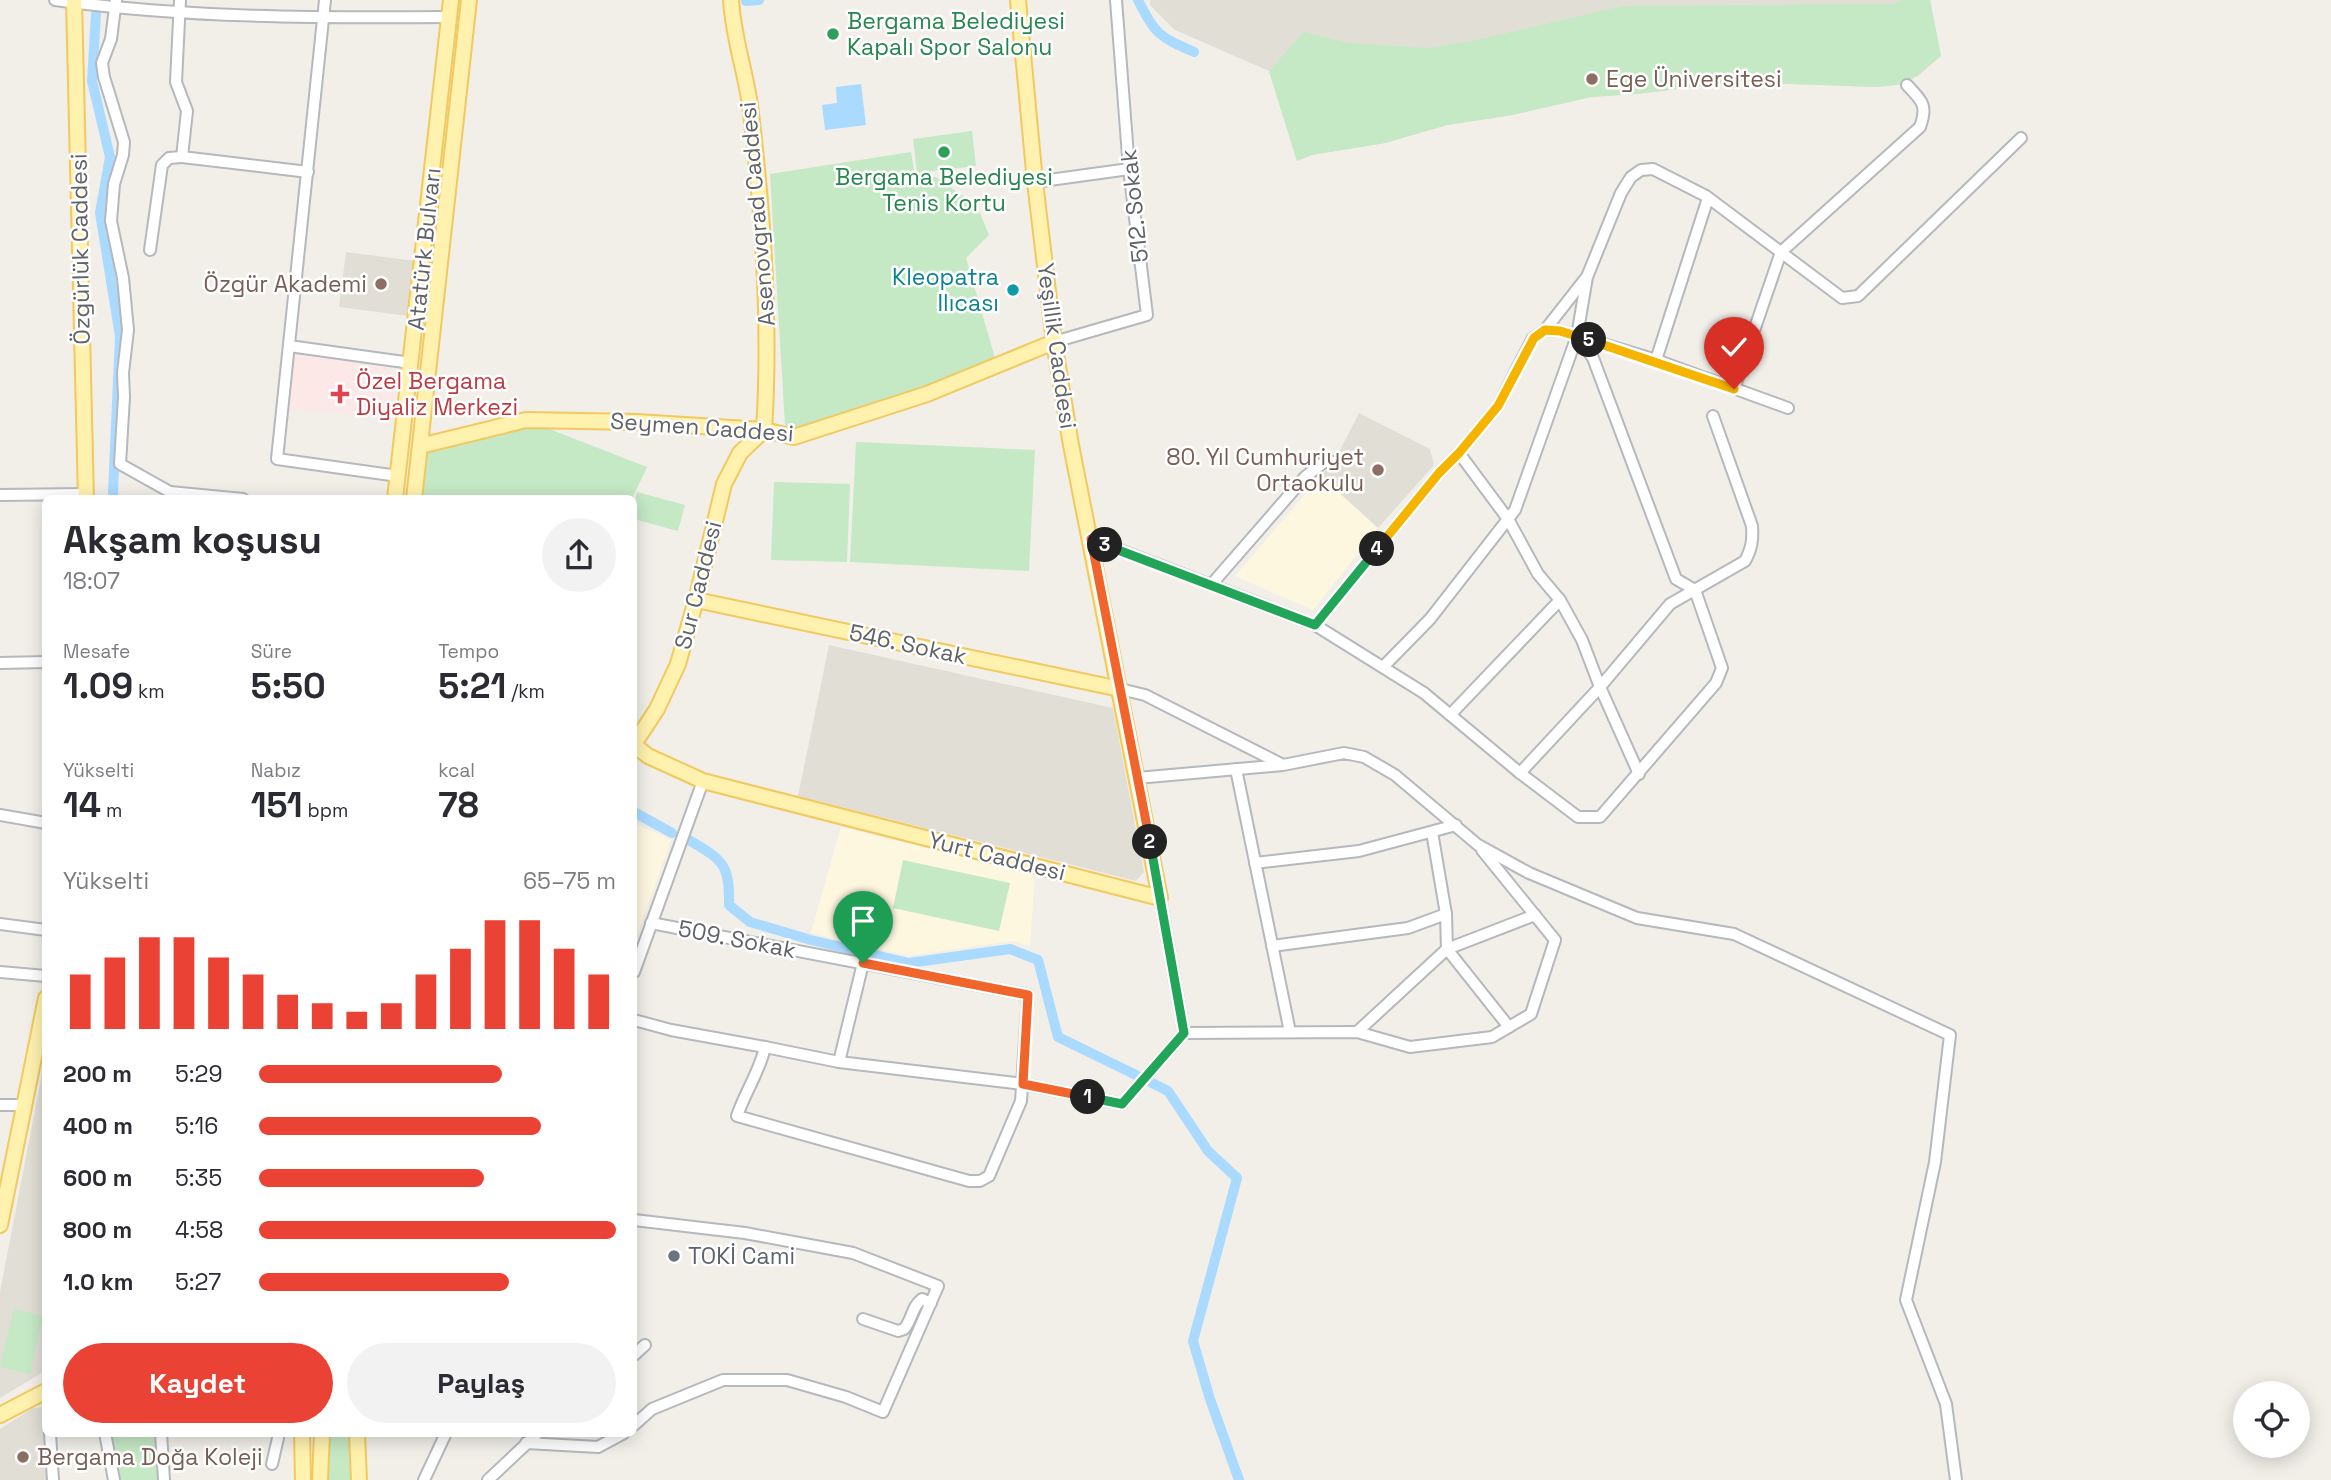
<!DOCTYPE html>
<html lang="tr">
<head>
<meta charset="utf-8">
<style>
  :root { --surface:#fff; --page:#f2f2f3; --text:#2b2b33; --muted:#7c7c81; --accent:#ea4335 }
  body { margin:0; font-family:"Space Grotesk",sans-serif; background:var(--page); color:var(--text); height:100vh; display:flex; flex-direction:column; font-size:26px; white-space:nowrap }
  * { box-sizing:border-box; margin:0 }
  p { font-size:23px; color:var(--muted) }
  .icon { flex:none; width:38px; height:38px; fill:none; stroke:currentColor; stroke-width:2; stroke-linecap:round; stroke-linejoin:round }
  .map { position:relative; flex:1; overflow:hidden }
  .sheet { position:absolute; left:42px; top:495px; width:595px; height:942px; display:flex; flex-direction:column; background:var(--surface); border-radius:10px; box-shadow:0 4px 18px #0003 }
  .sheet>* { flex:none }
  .buttons { position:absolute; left:2233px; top:1381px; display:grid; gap:14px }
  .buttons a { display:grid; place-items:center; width:77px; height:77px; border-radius:50%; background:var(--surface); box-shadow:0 4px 18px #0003; font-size:35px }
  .pin { position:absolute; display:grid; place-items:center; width:60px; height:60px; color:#fff; margin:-72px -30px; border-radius:50% 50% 50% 0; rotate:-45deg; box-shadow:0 0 7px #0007 }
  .pin .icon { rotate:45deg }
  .km { position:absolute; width:35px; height:35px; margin:-18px; border-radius:50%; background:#222; color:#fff; font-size:19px; line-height:35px; text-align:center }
  .round { display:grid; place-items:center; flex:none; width:74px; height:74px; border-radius:37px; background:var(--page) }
  .summary { display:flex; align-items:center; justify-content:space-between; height:119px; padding:0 21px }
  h1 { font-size:38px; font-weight:600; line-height:52px }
  .metrics { display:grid; grid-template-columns:repeat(3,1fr); gap:10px; height:119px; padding:7px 21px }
  .metrics div { display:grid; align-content:center }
  .metrics b { font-size:35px; font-weight:600 }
  .metrics small { font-size:19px; font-weight:400 }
  .metrics p { font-size:19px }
  .chart { height:196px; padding:14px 21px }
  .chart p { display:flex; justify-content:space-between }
  .chart svg { width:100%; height:126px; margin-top:7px; stroke:var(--accent); stroke-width:6 }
  .cta { display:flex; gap:14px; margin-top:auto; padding:14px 21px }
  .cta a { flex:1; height:80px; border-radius:42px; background:var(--accent); color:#fff; font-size:28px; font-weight:600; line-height:80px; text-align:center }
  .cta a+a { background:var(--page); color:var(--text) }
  ul { padding:0 21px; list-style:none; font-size:23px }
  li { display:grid; grid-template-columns:112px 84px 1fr; align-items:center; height:52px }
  li i { height:18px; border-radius:9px; background:var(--accent) }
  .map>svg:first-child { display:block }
  .commercial { fill:#fef7e0 }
  .education { fill:#e1ded6 }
  .medical { fill:#fce8e6 }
  .green { fill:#c5e8c5 }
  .water { fill:#aadaff }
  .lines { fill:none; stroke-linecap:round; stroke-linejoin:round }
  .canal { stroke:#aadaff; stroke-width:10 }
  .minor-casing { stroke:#b5b8bc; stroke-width:14 }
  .major-casing { stroke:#f2c960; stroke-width:18 }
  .minor { stroke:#fff; stroke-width:10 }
  .major { stroke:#fff2af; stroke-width:14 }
  .split-1-casing { stroke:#fff; stroke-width:14 }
  .split-2-casing { stroke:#fff; stroke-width:14 }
  .split-3-casing { stroke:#fff; stroke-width:14 }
  .split-4-casing { stroke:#fff; stroke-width:14 }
  .split-5-casing { stroke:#fff; stroke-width:14 }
  .split-6-casing { stroke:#fff; stroke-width:14 }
  .split-1 { stroke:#f0652b; stroke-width:9 }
  .split-2 { stroke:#22a559; stroke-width:9 }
  .split-3 { stroke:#f0652b; stroke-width:9 }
  .split-4 { stroke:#22a559; stroke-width:9 }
  .split-5 { stroke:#f5b400; stroke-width:9 }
  .split-6 { stroke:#f5b400; stroke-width:9 }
  .leisure-dot { fill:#2e9e5b; stroke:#fff; stroke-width:2.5 }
  .education-dot { fill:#8d6e63; stroke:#fff; stroke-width:2.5 }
  .culture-dot { fill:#0f9aa8; stroke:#fff; stroke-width:2.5 }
  .health-dot { fill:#e0444e; stroke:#fff; stroke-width:2.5 }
  .worship-dot { fill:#6b7280; stroke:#fff; stroke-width:2.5 }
  .labels { text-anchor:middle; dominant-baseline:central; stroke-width:5; stroke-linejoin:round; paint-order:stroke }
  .leisure-label { font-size:23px; fill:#27864d; stroke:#fff; text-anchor:start }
  .education-label { font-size:23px; fill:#785e54; stroke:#fff; text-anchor:start }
  .street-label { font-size:23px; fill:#5f6368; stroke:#fff }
  .culture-label { font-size:23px; fill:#0d838f; stroke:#fff; text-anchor:end }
  .health-label { font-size:23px; fill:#be3a42; stroke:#fff; text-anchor:start }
  .worship-label { font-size:23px; fill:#5b616d; stroke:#fff; text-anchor:start }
</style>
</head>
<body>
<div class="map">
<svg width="2331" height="1480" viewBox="0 0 2331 1480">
  <rect width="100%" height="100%" fill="#f1efe8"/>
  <g class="commercial">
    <polygon points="1321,476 1378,528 1313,610 1235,576"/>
    <polygon points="634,823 671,840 634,943"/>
    <polygon points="841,827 1035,874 1030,946 1012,941 908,956 811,933"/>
  </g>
  <g class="education">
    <polygon points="1150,0 1930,0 1941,56 1918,76 1877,87 1735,82 1636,94 1591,97 1512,115 1447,125 1385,143 1312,155 1297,161 1269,71 1175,30 1150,5"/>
    <polygon points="346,252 423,262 416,317 339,307"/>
    <polygon points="1359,413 1430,449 1434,465 1378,528 1321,476 1334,462"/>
    <polygon points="829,645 1113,708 1144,872 1136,881 798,796"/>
    <polygon points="45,1058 45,1371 0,1398 0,1292"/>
    <polygon points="45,1407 48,1480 0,1480 0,1429 33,1408"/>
  </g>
  <polygon class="medical" points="289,346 383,359 397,380 392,418 283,408"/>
  <g class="green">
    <polygon points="1902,0 1930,0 1941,56 1906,84 1877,87 1735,82 1636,94 1591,97 1512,115 1447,125 1385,143 1311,155 1297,161 1269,71 1304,32 1348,43 1428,48 1472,41 1623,6 1894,4"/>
    <polygon points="972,131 976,166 917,173 913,139"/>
    <polygon points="911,152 915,176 936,177 977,206 989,235 966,258 995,358 922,388 790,430 785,425 770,174"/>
    <polygon points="526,420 647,467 632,499 414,499 420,446"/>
    <polygon points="856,442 1035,450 1029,571 850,562"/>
    <polygon points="774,482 850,484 847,562 771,560"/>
    <polygon points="637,492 685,505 678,531 634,519 634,504"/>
    <polygon points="903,860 1010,883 999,931 893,908"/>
    <polygon points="14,1309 43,1316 30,1374 0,1367"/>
    <polygon points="105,1433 161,1433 164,1480 114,1480"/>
    <polygon points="322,1433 357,1433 359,1480 320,1480"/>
  </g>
  <polygon class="water" points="861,84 866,125 825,130 822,105 837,103 836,87"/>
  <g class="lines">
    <g class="canal">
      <path d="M1138,0C1156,35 1158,36 1194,52"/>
      <polyline points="746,1 759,0"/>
      <polyline points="96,14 92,81 110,157 100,213 120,336 113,492 114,499"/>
      <polyline points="634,812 672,833"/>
      <path d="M689,840C722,860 730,863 729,905L750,922L811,940L909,963L1010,949L1038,960L1058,1037L1136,1075"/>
      <polyline points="1152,1083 1168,1091 1208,1151 1237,1178 1193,1341 1210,1399 1239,1480"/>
    </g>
    <defs>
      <g id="minor">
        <path d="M55,0C185,18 318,18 449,17"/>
        <polyline points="116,0 111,39 102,63 104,77 124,142 123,155 114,184 111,221 123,278 128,330 123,373 124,397 120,464 170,492"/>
        <polyline points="180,0 176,82 187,111 182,157 308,172"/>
        <polyline points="325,0 277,459 398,476"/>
        <polyline points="1035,182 1129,169"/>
        <polyline points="150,250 162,165 169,158 182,157"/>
        <polyline points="1545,330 1585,279"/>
        <polyline points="1577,336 1656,360 1788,408"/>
        <polyline points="1054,342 1147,315 1129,169 1116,0"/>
        <polyline points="289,346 411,363"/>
        <polyline points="1656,360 1708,198"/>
        <path d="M1734,389L1781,252L1920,127C1928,105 1922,101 1907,85"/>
        <polyline points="1459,453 1508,519 1538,574 1560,600 1582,640 1600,687 1639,774"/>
        <polyline points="0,495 86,494"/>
        <polyline points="170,496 170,492 243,499"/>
        <polyline points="1091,539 1315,625 1424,693 1520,773 1578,817 1600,817 1716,683 1722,668 1695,590 1676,579 1593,358 1577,336 1560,331 1545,330 1533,338 1498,406 1459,453 1439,473 1315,625"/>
        <polyline points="1211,585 1305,477 1324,462 1334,462"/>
        <polyline points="0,663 46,662"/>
        <polyline points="1384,666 1430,619 1515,510 1577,336 1587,277 1621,193 1631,177 1641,170 1653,169 1706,196 1842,298 1858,296 2021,138"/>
        <polyline points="1120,689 1145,695 1281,764"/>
        <polyline points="1450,715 1560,600"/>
        <polyline points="1236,769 1290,1032"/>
        <path d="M1520,773L1600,687L1670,604L1745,561C1752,548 1753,539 1752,526L1713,416"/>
        <polyline points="1137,778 1283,765 1344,753 1364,757 1395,775 1478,845 1529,873 1637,918 1734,934 1950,1035 1935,1162 1906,1300 1946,1404 1956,1480"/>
        <polyline points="0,815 46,823"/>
        <polyline points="1432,832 1446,914 1447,949 1509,1027"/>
        <polyline points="1255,863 1359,851 1456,825"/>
        <polyline points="1160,898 1184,1033"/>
        <polyline points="0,924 46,930"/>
        <polyline points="1272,946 1408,928 1446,914"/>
        <polyline points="0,972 46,976"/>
        <polyline points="634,972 703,781"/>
        <path d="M634,1020L671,1030L765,1047C760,1071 745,1092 737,1116L969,1181H980L989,1176L1021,1101L1028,995L651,923"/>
        <polyline points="1357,1032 1447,949 1535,915"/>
        <polyline points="765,1047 839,1062 1023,1084 1122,1104 1184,1033 1357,1032 1410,1047 1492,1037 1531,1014 1555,940 1482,850"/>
        <polyline points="839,1062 863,963"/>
        <polyline points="0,1105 23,1105"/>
        <polyline points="634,1220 745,1233 853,1253 938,1286 883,1412 846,1397 787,1380 723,1380 652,1409 634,1425"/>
        <path d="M863,1319L898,1331L904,1329C912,1320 912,1306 922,1299L931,1303"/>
        <polyline points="634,1355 645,1345"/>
        <polyline points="50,1433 53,1480"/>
        <polyline points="105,1433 114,1480"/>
        <polyline points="161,1433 164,1480"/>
        <polyline points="526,1443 598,1447 624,1433"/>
        <polyline points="272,1464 278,1438 277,1433"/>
        <polyline points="424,1480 446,1433"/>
        <polyline points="488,1480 538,1433"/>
      </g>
      <g id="major">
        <polyline points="74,0 86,499"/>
        <path d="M731,0C733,36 745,70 750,105C763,211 771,323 764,430"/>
        <polyline points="420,446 526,420 637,422 764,430 794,437 927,394 1054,342"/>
        <polyline points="395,499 451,0"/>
        <polyline points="414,499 469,0"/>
        <polyline points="696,600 1120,689"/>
        <polyline points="634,744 657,709 678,664 696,600 724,484 740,453 764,430"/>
        <polyline points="634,745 648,756 703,781 1160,898 1071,445 1054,342 1035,182 1018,0"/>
        <polyline points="0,1225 46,998"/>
        <polyline points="0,1415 46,1391"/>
        <polyline points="302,1433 303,1480"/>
        <polyline points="357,1433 359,1480"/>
        <polyline points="320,1480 322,1433"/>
      </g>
    </defs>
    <use href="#minor" class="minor-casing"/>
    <use href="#major" class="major-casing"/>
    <use href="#minor" class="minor"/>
    <use href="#major" class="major"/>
  </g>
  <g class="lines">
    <defs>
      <polyline id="split-1" points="863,963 1028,995 1023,1084 1088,1097"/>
      <polyline id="split-2" points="1088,1097 1122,1104 1184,1033 1150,842"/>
      <polyline id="split-3" points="1105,545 1091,539 1150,842"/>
      <polyline id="split-4" points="1105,545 1315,625 1377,549"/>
      <polyline id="split-5" points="1377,549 1439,473 1459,453 1498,406 1534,338 1545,330 1560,331 1589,340"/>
      <polyline id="split-6" points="1589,340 1734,389"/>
    </defs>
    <use href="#split-1" class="split-1-casing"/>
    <use href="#split-2" class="split-2-casing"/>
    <use href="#split-3" class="split-3-casing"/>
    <use href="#split-4" class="split-4-casing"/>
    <use href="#split-5" class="split-5-casing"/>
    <use href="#split-6" class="split-6-casing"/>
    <use href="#split-1" class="split-1"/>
    <use href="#split-2" class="split-2"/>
    <use href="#split-3" class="split-3"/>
    <use href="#split-4" class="split-4"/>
    <use href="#split-5" class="split-5"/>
    <use href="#split-6" class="split-6"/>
  </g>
  <g class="leisure-dot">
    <circle cx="833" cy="34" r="7"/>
    <circle cx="944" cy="152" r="7"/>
  </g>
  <g class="education-dot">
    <circle cx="1592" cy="79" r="7"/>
    <circle cx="381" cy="284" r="7"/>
    <circle cx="1378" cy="470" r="7"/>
    <circle cx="23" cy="1457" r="7"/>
  </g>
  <circle class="culture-dot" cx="1013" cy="290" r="7"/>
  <path class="health-dot" d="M336.5 383.5h7v7h7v7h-7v7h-7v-7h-7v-7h7z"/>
  <circle class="worship-dot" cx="674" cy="1256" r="7"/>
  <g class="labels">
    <g class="leisure-label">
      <text x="847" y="21">Bergama Belediyesi<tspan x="847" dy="26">Kapalı Spor Salonu</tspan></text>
      <text x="944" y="177" text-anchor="middle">Bergama Belediyesi<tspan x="944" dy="26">Tenis Kortu</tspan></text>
    </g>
    <g class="education-label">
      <text x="1606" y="79">Ege Üniversitesi</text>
      <text x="367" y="284" text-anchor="end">Özgür Akademi</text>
      <text x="1364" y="457" text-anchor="end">80. Yıl Cumhuriyet<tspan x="1364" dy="26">Ortaokulu</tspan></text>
      <text x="37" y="1457">Bergama Doğa Koleji</text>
    </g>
    <g class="street-label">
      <text transform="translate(1134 206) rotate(-96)">512. Sokak</text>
      <text transform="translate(757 214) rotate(-95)">Asenovgrad Caddesi</text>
      <text transform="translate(80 249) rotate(-91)">Özgürlük Caddesi</text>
      <text transform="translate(424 249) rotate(-84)">Atatürk Bulvarı</text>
      <text transform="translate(1057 346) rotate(82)">Yeşillik Caddesi</text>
      <text transform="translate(702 427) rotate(4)">Seymen Caddesi</text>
      <text transform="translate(698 585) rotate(-76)">Sur Caddesi</text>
      <text transform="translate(908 644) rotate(12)">546. Sokak</text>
      <text transform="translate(997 856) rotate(14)">Yurt Caddesi</text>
      <text transform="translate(737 939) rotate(11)">509. Sokak</text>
    </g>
    <g class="culture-label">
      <text x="999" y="277">Kleopatra<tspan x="999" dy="26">Ilıcası</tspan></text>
    </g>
    <g class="health-label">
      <text x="356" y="381">Özel Bergama<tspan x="356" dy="26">Diyaliz Merkezi</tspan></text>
    </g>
    <g class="worship-label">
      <text x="688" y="1256">TOKİ Cami</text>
    </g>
  </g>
</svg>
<div class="buttons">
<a><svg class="icon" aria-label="locate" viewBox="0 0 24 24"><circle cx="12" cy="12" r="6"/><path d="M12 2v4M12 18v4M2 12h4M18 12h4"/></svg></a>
</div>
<div class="pin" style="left:863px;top:963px;background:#1e9e55"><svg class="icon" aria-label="arrive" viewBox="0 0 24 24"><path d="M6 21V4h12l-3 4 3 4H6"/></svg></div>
<div class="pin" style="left:1734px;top:389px;background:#d93025"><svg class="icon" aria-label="check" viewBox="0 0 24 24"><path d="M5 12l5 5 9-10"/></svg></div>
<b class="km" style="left:1088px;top:1097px">1</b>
<b class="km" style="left:1150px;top:842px">2</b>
<b class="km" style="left:1105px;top:545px">3</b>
<b class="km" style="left:1377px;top:549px">4</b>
<b class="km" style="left:1589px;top:340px">5</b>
<section class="sheet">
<div class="summary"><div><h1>Akşam koşusu</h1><p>18:07</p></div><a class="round"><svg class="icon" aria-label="share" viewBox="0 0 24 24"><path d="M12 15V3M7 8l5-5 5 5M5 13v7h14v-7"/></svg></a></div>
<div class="metrics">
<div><p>Mesafe</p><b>1.09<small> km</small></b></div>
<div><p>Süre</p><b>5:50</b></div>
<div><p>Tempo</p><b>5:21<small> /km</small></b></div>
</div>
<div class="metrics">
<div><p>Yükselti</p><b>14<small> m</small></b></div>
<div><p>Nabız</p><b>151<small> bpm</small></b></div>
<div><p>kcal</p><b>78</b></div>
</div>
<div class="chart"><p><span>Yükselti</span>65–75 m</p>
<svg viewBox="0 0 160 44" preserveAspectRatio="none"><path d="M5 44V25M15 44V19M25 44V12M35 44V12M45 44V19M55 44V25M65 44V32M75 44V35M85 44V38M95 44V35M105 44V25M115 44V16M125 44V6M135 44V6M145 44V16M155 44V25"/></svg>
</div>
<ul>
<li><b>200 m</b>5:29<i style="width:68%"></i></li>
<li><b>400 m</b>5:16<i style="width:79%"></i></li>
<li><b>600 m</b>5:35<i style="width:63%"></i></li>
<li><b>800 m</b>4:58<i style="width:100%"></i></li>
<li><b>1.0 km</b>5:27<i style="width:70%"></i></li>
</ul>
<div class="cta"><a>Kaydet</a><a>Paylaş</a></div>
</section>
</div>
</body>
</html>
